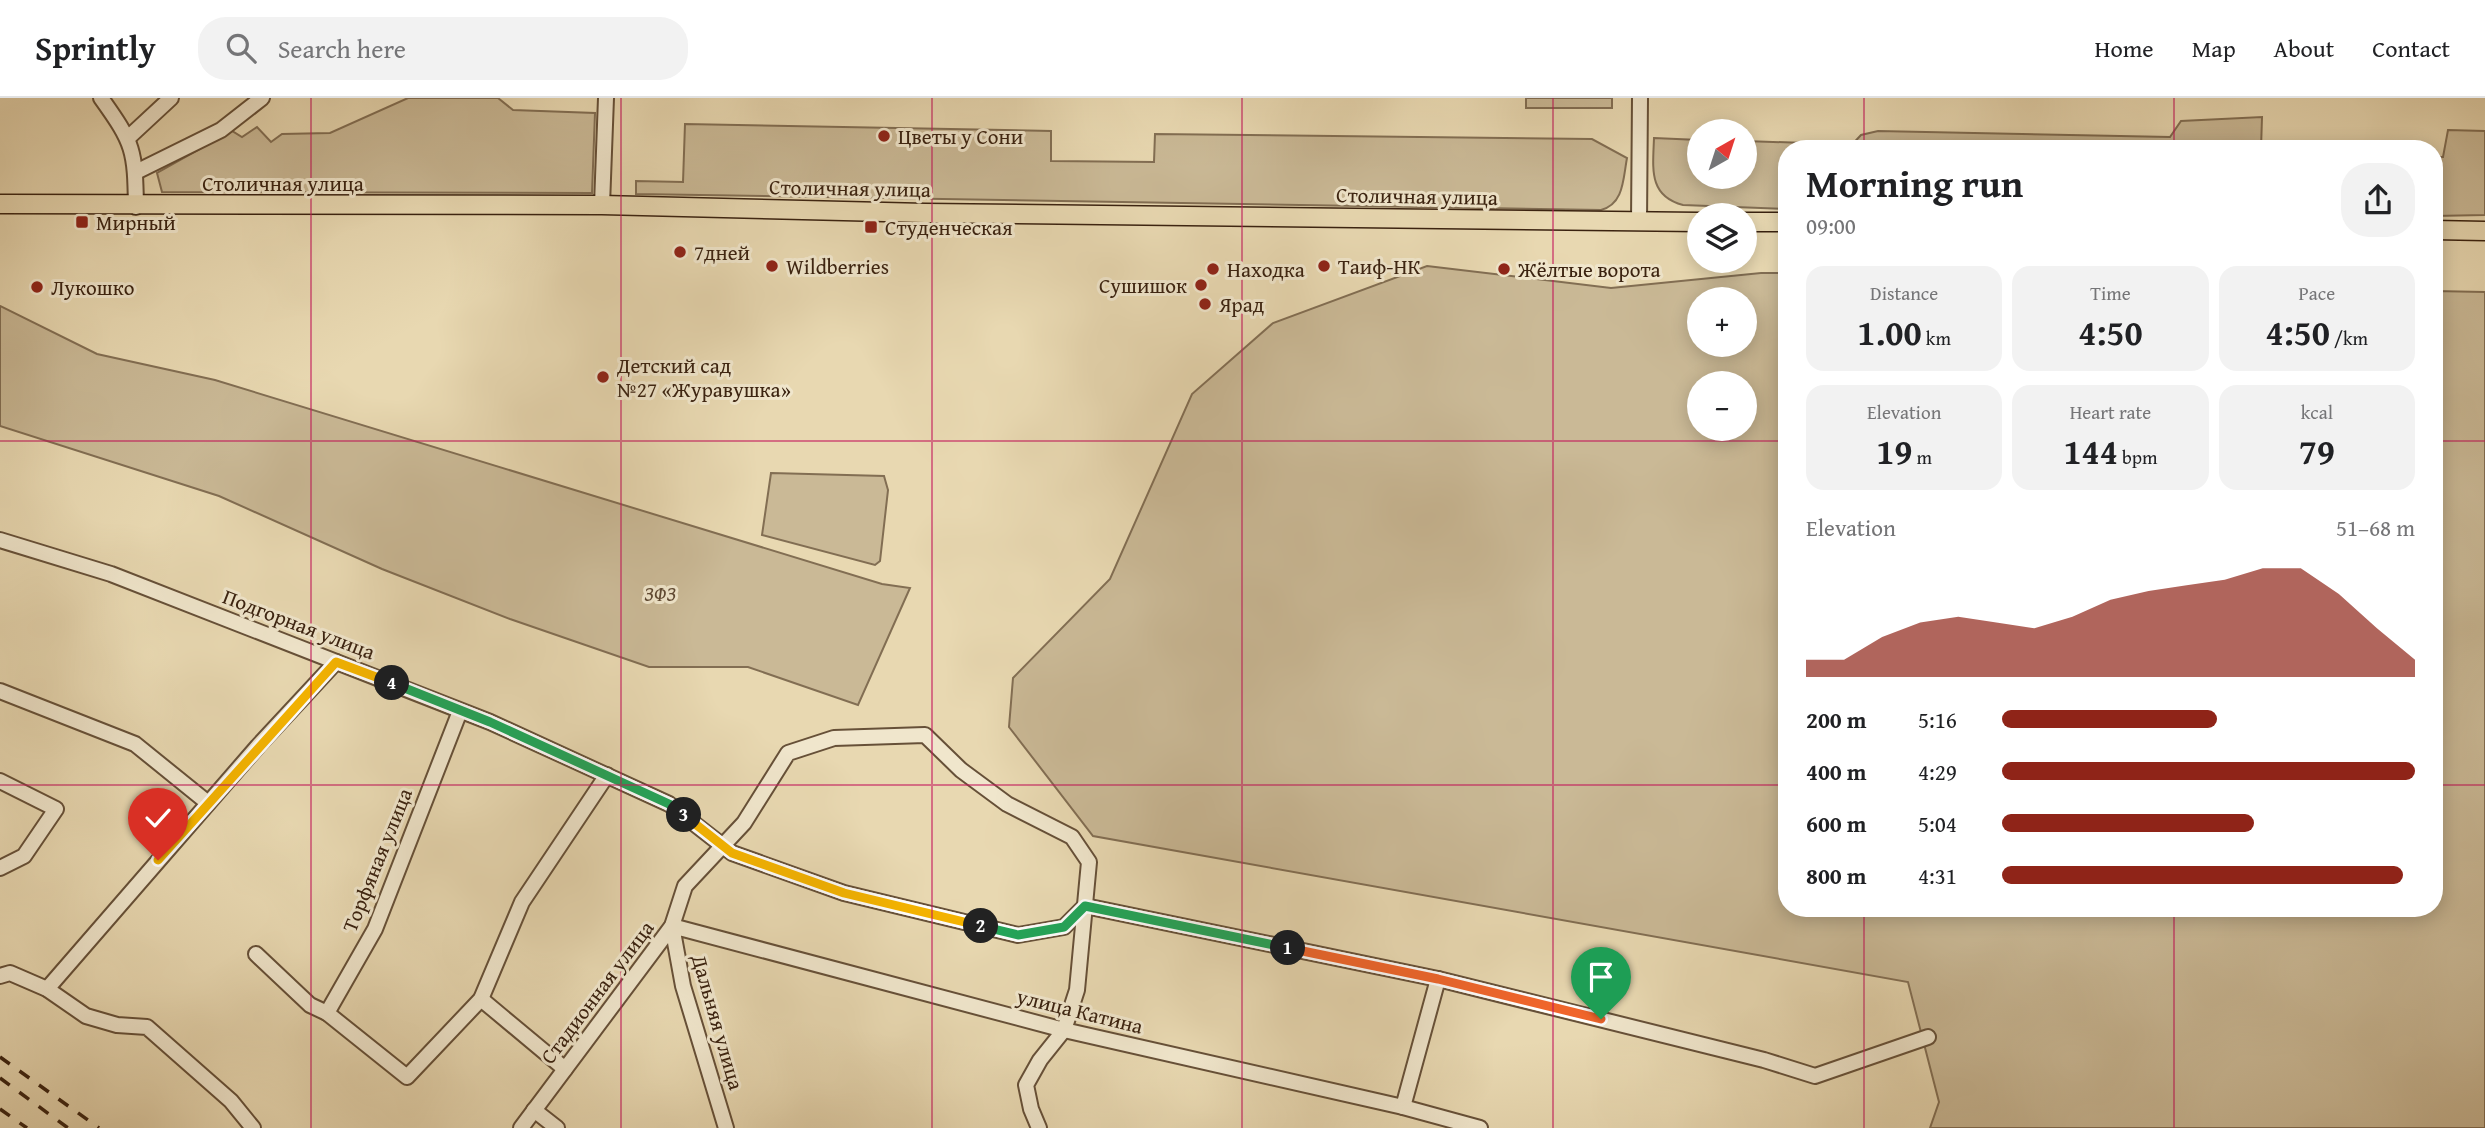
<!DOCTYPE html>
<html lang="en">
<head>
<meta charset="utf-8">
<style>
  :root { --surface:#fff; --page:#f2f2f2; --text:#202124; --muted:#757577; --line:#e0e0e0; --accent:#8f2418 }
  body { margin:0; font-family:"Gentium Book Plus",serif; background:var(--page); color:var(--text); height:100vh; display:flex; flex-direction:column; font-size:26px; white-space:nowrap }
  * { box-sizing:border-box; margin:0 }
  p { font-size:23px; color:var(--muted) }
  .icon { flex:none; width:38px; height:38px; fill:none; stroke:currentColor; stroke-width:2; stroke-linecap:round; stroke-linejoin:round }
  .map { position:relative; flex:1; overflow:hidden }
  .panel { position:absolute; left:1778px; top:42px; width:665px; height:777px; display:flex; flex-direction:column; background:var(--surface); border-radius:28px; box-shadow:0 4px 18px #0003 }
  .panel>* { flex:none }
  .needle { width:46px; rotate:39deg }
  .fabs { position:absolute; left:1687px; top:21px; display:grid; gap:14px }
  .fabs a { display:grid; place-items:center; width:70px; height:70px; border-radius:50%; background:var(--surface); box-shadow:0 4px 18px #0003; font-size:35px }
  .pin { position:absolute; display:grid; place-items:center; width:60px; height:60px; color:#fff; margin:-72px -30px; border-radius:50% 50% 50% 0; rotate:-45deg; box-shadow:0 0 7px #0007 }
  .pin .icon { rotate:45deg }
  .km { position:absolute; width:35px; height:35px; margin:-18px; border-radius:50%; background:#222; color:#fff; font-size:19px; line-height:35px; text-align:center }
  .round { display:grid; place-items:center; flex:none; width:74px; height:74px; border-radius:28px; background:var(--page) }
  .head { display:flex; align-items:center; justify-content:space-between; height:119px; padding:0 28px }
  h1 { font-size:38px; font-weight:600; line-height:52px }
  .metrics { display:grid; grid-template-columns:repeat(3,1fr); gap:10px; height:119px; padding:7px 28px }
  .metrics div { display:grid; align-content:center; border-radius:18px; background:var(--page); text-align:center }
  .metrics b { font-size:35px; font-weight:600 }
  .metrics small { font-size:19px; font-weight:400 }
  .metrics p { font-size:19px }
  .chart { height:196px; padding:14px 28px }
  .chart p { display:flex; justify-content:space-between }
  .chart svg { width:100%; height:126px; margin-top:7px; fill:var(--accent); opacity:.7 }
  ul { padding:0 28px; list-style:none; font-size:23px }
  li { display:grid; grid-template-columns:112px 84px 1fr; align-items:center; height:52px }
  li i { height:18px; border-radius:9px; background:var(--accent) }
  header { display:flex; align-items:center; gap:42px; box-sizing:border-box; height:98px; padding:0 35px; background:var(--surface); border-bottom:2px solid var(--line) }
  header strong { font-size:33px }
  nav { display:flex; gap:38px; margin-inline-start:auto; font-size:24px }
  .search { width:490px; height:63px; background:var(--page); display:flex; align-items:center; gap:18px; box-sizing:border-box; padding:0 24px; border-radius:28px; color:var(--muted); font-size:26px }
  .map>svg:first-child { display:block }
  .green { fill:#cab996; stroke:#826e53; stroke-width:2; fill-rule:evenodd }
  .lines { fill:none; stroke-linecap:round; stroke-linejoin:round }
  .minor-casing { stroke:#665038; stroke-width:18 }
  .major-casing { stroke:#3a2210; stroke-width:21 }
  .minor { stroke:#f0e6cc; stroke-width:14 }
  .major { stroke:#e8d8b1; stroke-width:18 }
  .rail { stroke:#3a2210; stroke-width:3.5; stroke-dasharray:12 12; stroke-linecap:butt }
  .split-1-casing { stroke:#fff; stroke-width:14 }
  .split-2-casing { stroke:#fff; stroke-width:14 }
  .split-3-casing { stroke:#fff; stroke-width:14 }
  .split-4-casing { stroke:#fff; stroke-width:14 }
  .split-5-casing { stroke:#fff; stroke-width:14 }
  .split-1 { stroke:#f0652b; stroke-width:9 }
  .split-2 { stroke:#22a559; stroke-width:9 }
  .split-3 { stroke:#f5b400; stroke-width:9 }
  .split-4 { stroke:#22a559; stroke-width:9 }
  .split-5 { stroke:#f5b400; stroke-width:9 }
  .grid { fill:none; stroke:#c2185b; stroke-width:2; stroke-opacity:0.55 }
  .poi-dot { fill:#8f2418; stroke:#f0e6cc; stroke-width:2.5 }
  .labels { text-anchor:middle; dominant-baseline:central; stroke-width:6; stroke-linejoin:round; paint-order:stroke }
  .poi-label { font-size:21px; fill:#3a2210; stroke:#f0e6cc; text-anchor:start }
  .street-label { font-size:21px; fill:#3a2210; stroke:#f0e6cc }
  .park-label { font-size:21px; font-style:italic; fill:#5e4832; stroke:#f0e6cc }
</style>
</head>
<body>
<header>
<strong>Sprintly</strong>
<div class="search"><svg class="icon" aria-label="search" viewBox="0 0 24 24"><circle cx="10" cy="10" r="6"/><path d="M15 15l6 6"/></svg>Search here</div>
<nav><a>Home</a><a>Map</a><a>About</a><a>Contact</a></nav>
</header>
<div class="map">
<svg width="2485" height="1030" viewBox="0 0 2485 1030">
  <rect width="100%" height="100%" fill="#e8d8b1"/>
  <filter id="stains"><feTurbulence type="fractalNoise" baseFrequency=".00286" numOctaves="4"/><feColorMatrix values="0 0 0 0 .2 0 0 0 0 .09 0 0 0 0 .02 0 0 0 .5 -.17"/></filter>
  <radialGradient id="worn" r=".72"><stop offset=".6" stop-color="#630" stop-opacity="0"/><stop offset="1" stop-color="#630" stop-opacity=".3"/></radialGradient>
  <g class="green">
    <polygon points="408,0 498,0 513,12 595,15 592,95 162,94 157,75 232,33 242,39 257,29 271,44 282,36 330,35"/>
    <rect x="1526" y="0" width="86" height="10"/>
    <polygon points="2262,19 2261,51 1848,51 1861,37 1878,33 2170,39 2181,23"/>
    <path d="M685,26L1051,33V63L1154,64L1155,36L1592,41L1627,60C1623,81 1624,106 1601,112L636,96V83L683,84Z"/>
    <polygon points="2448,32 2485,33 2485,117 2434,118 2434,59 2443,59"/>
    <path d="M1654,40L1699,42V79H1745V43L1806,45L1819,51H1787V111L1683,107C1648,98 1653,70 1654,40Z"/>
    <path d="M1427,168L1611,190L1761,175H1787V810H2434V193L2485,194V1030H1930L1939,1004L1908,884L1093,738L1009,629L1013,580L1110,481L1192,296L1273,225ZM1699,201H1745V247H1699ZM1699,285H1745V331H1699Z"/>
    <polygon points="0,208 97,256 215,282 882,486 910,490 858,607 748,569 649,569 510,521 382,471 219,398 0,328"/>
    <polygon points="771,375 884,378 888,392 880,463 875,467 762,437"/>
  </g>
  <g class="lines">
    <defs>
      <g id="minor">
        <path d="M101,0C134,46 135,52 136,109"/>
        <polyline points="129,39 171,0"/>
        <polyline points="136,74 221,32 262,0"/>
        <polyline points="602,107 606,0"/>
        <polyline points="1639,124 1640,0"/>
        <polyline points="0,442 111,476 490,624 669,706 732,755 844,795 1018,837 1064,829 1085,808"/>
        <polyline points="0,593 135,646 208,705"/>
        <polyline points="0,683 56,711 24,758 0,770"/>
        <polyline points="1085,808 1438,881 1764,962 1815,978 1928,939"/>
        <polyline points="256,856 310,907 327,915 375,831 460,613"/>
        <polyline points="0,878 10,875 47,891 86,918 117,927 147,929 231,1003 253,1030"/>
        <polyline points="47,891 258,648 336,564"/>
        <polyline points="481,901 565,971"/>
        <polyline points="327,915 407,979 481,901 522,804 607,677"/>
        <polyline points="1403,1009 1438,881"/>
        <polyline points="534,1012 557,1030"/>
        <polyline points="521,1030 672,828 685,788 744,725 788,655 834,640 925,637 961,672 1007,706 1072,739 1089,764 1077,892 1064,932 1040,962 1026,987 1031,1011 1039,1030"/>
        <polyline points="726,1030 683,888 672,828 1064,932 1403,1009 1480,1030"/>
      </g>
      <g id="major">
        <polyline points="0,106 602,107 925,115 1699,124"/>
        <polyline points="1745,124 1787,124"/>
        <polyline points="2434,132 2485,133"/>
      </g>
    </defs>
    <use href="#minor" class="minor-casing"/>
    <use href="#major" class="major-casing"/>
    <use href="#minor" class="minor"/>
    <use href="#major" class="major"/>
    <g class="rail">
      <polyline points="0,959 99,1030"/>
      <polyline points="0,980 68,1030"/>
      <polyline points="0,1011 27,1030"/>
    </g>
  </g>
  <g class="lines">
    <defs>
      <polyline id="split-1" points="1288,850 1438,881 1601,921"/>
      <polyline id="split-2" points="981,828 1018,837 1064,829 1085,808 1288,850"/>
      <polyline id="split-3" points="684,717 732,755 844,795 981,828"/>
      <polyline id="split-4" points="392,585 490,624 669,706 684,717"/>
      <polyline id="split-5" points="158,762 336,564 392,585"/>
    </defs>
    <use href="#split-1" class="split-1-casing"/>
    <use href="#split-2" class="split-2-casing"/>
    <use href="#split-3" class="split-3-casing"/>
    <use href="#split-4" class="split-4-casing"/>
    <use href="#split-5" class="split-5-casing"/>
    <use href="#split-1" class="split-1"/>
    <use href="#split-2" class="split-2"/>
    <use href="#split-3" class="split-3"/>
    <use href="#split-4" class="split-4"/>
    <use href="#split-5" class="split-5"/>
  </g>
  <path class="grid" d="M311,0V1030M621,0V1030M932,0V1030M1242,0V1030M1553,0V1030M1864,0V51M2174,0V51M0,343H1787M2434,343H2485M0,687H1787M2434,687H2485M1864,810V1030M2174,810V1030"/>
  <g class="poi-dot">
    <circle cx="884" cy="38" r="7"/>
    <rect x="75" y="117" width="14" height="14" rx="3.5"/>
    <rect x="864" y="122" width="14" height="14" rx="3.5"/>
    <circle cx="680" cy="154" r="7"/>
    <circle cx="772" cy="168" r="7"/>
    <circle cx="1324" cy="168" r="7"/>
    <circle cx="1213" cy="171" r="7"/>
    <circle cx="1504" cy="171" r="7"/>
    <circle cx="1201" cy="187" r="7"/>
    <circle cx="37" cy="189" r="7"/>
    <circle cx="1205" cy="206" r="7"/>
    <circle cx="603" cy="279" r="7"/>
  </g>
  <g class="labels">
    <g class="poi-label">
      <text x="898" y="38">Цветы у Сони</text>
      <text x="96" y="124">Мирный</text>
      <text x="885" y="129">Студенческая</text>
      <text x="694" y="154">7дней</text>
      <text x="786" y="168">Wildberries</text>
      <text x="1338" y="168">Таиф-НК</text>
      <text x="1227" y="171">Находка</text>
      <text x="1518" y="171">Жёлтые ворота</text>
      <text x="1187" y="187" text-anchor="end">Сушишок</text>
      <text x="51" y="189">Лукошко</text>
      <text x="1219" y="206">Ярад</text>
      <text x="617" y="267">Детский сад<tspan x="617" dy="24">№27 «Журавушка»</tspan></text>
    </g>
    <g class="street-label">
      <text x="283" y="85">Столичная улица</text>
      <text transform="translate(850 90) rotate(1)">Столичная улица</text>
      <text transform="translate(1417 98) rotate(1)">Столичная улица</text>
      <text transform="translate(299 526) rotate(21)">Подгорная улица</text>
      <text transform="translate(377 762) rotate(-68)">Торфяная улица</text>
      <text transform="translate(597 894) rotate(-53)">Стадионная улица</text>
      <text transform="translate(1080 913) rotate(14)">улица Катина</text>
      <text transform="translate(718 924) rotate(74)">Дальняя улица</text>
    </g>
    <g class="park-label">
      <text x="660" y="495">ЗФЗ</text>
    </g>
  </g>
  <rect width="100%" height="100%" filter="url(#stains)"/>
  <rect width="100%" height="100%" fill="url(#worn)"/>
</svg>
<div class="fabs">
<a><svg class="needle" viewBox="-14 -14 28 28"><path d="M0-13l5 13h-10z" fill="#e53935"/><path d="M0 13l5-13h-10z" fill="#757577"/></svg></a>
<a><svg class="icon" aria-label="layers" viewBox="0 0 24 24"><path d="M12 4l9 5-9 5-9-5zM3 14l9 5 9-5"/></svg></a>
<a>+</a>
<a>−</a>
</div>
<div class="pin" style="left:1601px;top:921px;background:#1e9e55"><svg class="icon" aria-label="arrive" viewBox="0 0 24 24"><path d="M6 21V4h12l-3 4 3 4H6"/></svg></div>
<div class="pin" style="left:158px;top:762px;background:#d93025"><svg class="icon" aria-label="check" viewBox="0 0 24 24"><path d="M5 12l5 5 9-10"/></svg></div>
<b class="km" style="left:1288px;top:850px">1</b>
<b class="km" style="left:981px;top:828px">2</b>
<b class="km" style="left:684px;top:717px">3</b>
<b class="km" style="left:392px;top:585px">4</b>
<section class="panel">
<div class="head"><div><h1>Morning run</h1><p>09:00</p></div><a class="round"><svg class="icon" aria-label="share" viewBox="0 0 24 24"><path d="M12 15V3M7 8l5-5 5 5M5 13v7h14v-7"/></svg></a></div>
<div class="metrics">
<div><p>Distance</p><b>1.00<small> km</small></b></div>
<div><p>Time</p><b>4:50</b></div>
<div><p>Pace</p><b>4:50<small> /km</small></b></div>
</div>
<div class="metrics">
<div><p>Elevation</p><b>19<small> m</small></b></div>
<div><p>Heart rate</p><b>144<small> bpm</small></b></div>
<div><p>kcal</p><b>79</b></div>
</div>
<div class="chart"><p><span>Elevation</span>51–68 m</p>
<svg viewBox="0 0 160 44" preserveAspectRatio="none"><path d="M0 44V38L10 38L20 30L30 25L40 23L50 25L60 27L70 23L80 17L90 14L100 12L110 10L120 6L130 6L140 15L150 27L160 38V44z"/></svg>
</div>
<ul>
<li><b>200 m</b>5:16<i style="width:52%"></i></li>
<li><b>400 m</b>4:29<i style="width:100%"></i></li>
<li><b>600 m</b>5:04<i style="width:61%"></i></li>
<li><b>800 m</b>4:31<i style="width:97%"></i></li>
</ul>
</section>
</div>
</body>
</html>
